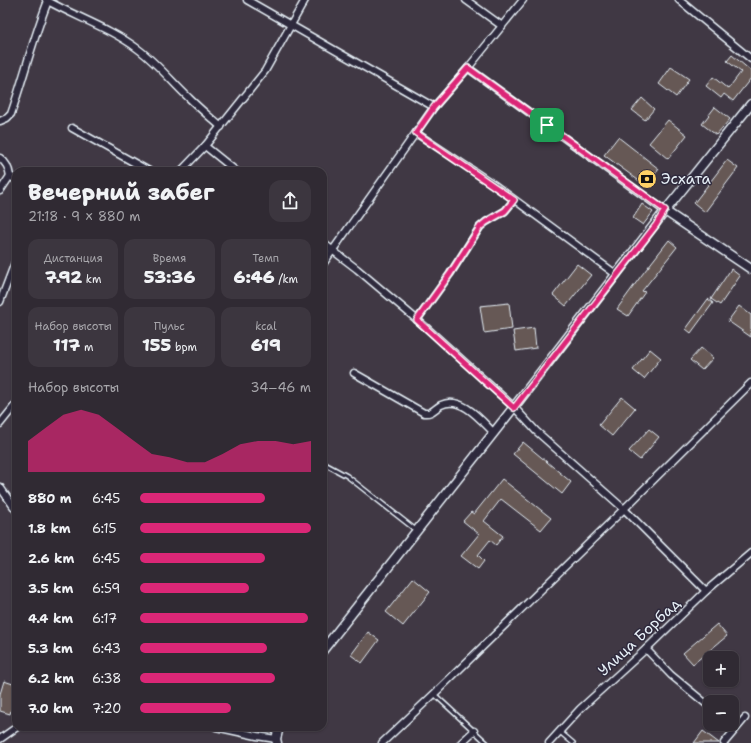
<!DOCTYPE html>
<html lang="ru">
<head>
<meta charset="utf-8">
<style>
  :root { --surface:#302a33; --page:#3c363f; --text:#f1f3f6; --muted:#a8a7ac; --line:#4b464e; --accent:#db2777 }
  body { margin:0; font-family:"Shantell Sans",sans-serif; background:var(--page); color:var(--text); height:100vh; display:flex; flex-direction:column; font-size:15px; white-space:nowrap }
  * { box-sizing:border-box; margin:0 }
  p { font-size:13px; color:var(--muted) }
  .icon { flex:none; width:22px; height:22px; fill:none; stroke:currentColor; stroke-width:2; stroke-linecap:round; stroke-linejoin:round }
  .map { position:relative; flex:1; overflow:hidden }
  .side { position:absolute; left:12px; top:167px; width:315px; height:564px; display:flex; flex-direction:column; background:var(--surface); border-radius:12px; box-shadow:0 1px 3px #0004,0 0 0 1px var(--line) }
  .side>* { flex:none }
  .fabs { position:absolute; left:703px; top:651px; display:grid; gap:8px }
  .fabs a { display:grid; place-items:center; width:36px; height:36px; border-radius:8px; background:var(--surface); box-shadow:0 1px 3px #0004,0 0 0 1px var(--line); font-size:20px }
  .pin { position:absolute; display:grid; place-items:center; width:34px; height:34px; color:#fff; margin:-17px; border-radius:8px; box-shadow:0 2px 6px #0006 }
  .round { display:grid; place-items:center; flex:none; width:42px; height:42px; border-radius:12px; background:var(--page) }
  .summary { display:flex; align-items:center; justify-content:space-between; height:68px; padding:0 16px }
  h1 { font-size:22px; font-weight:800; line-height:30px }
  .figures { display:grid; grid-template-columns:repeat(3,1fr); gap:6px; height:68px; padding:4px 16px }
  .figures div { display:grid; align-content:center; border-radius:10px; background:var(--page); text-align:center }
  .figures b { font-size:17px; font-weight:800 }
  .figures small { font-size:11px; font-weight:400 }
  .figures p { font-size:11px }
  .chart { height:112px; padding:8px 16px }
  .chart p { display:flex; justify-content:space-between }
  .chart svg { width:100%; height:72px; margin-top:4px; fill:var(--accent); opacity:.7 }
  ul { padding:0 16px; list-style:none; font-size:13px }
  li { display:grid; grid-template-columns:64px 48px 1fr; align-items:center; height:30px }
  li i { height:10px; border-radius:5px; background:var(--accent) }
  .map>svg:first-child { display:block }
  .building { fill:#665955; stroke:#e8f1f8 }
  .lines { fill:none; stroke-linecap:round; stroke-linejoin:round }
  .service-casing { stroke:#e8f1f8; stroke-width:6 }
  .minor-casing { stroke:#e8f1f8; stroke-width:9 }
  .tertiary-casing { stroke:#e8f1f8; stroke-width:11 }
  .service { stroke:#2f2a3d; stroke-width:3 }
  .minor { stroke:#2f2a3d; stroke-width:6 }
  .tertiary { stroke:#2f2a3d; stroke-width:8 }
  .route-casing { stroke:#fff; stroke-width:8 }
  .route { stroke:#db2777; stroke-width:5 }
  .labels { text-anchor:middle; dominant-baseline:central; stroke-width:3; stroke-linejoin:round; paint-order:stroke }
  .poi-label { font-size:15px; fill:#e8f1f8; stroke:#2f2a3d; text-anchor:start }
  .street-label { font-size:15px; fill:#e8f1f8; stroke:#2f2a3d }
</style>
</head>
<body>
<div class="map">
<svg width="751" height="743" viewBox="0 0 751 743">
  <rect width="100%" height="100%" fill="#403844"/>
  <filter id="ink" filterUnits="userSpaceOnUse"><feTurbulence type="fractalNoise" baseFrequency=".025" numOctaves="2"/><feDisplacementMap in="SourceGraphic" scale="8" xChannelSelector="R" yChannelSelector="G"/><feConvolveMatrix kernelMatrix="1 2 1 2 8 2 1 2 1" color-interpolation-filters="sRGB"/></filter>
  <g filter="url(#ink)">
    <g class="building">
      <polygon points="732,55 751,71 751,78 733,101 724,94 721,98 706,86 713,77 728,89 741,72 727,61"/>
      <polygon points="671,67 689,79 676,97 659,84"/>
      <polygon points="642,98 654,109 645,120 632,110"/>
      <polygon points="715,107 730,119 716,135 702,124"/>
      <polygon points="668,120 687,135 668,159 649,143"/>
      <polygon points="618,137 659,169 646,186 604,155"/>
      <polygon points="727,160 738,168 705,212 694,203"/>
      <polygon points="642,204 653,212 643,225 633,218"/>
      <polygon points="669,240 677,247 642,291 645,292 628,316 617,309 641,276"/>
      <polygon points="577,264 591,275 566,306 553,295"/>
      <polygon points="731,269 740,276 720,305 711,299"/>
      <polygon points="708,299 713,303 691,333 686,329"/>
      <polygon points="509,303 512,329 484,333 480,306"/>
      <polygon points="739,306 751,315 751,337 728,321"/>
      <polygon points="534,328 536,348 516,351 513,331"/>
      <polygon points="701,348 713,358 702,370 690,360"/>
      <polygon points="650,349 661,358 644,379 633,370"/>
      <polygon points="622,397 635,408 612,436 599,425"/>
      <polygon points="649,429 659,437 640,460 629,451"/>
      <polygon points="523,442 571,482 562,494 513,454"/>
      <polygon points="502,479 551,518 541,530 501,499 484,521 503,536 496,545 490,540 478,555 484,561 478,569 461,556 479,534 463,521 471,512 474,514"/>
      <polygon points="413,578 430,592 403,626 386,612"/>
      <polygon points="717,624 727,636 693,664 683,653"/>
      <polygon points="368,632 379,640 362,663 351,655"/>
      <polygon points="4,681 16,685 16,693 10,714 0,711 0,694"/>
      <polygon points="703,731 719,743 694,743"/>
    </g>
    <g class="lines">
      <defs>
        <g id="service">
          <polyline points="323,463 347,476 417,531"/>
          <polyline points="434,694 487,743"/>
          <polyline points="560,732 573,743"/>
        </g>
        <g id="minor">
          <path d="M46,0C76,17 110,28 138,49C157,63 172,82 189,98C199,108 210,117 221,127"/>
          <polyline points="247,0 434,107"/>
          <polyline points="466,0 502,26"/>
          <polyline points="679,0 751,59"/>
          <polyline points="468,68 523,0"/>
          <path d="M0,121L7,118L11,114C24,77 33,38 48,1"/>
          <polyline points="72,128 149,171"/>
          <polyline points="416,133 493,184 617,275"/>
          <polyline points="205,146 236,171"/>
          <path d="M0,158C6,162 9,169 10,176L16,180"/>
          <polyline points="181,171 205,146 265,71 305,0"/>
          <polyline points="0,191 10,176"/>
          <polyline points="323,243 357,269 428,329 514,407 536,431 624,509 706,591"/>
          <polyline points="323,264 434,107 468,68 665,211"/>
          <polyline points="0,302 16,260"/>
          <polyline points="417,320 450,274 480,227 486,222 505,211 514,200"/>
          <path d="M354,373L424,413C432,414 434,409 441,405C461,395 481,420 494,433"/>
          <polyline points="0,424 16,404"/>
          <polyline points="0,487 16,510"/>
          <polyline points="646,649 671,675 710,707"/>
          <polyline points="216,727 257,736 276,739"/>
          <polyline points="0,739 17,727"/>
          <polyline points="382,743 434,694 624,509 751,383"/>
          <polyline points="461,743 474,731"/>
          <polyline points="549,743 580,709 646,649 706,591 751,553"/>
          <polyline points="724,743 745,718"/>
        </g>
        <g id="tertiary">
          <polyline points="665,211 751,269"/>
          <polyline points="323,650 514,407 665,211 751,104"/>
          <polyline points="277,743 276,739 279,727"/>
        </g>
      </defs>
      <use href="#service" class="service-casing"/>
      <use href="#minor" class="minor-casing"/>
      <use href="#tertiary" class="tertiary-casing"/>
      <use href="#service" class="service"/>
      <use href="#minor" class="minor"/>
      <use href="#tertiary" class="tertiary"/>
    </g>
  </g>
  <g class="lines" filter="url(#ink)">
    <defs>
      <polygon id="route" points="468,68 665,210 656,225 514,408 417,320 450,274 480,227 486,222 505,211 514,200 416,133 434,107"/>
    </defs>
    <use href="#route" class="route-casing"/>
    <use href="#route" class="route"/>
  </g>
  <defs>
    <symbol id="bank-disc" viewBox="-11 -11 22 22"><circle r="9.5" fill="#ffd166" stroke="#2f2a3d"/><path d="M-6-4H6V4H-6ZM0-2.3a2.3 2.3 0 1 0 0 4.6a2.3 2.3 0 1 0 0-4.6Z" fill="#111"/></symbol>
  </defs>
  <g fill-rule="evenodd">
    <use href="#bank-disc" x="636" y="168" width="22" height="22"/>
  </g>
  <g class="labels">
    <g class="poi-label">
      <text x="661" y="179">Эсхата</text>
    </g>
    <g class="street-label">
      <text transform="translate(639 637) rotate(-43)">Улица Борбад</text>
    </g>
  </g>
</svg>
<div class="fabs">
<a>+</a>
<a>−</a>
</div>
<div class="pin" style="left:547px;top:125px;background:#1e9e55"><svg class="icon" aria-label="arrive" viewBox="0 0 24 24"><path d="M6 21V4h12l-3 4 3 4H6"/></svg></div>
<section class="side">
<div class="summary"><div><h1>Вечерний забег</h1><p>21:18 · 9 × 880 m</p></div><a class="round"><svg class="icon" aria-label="share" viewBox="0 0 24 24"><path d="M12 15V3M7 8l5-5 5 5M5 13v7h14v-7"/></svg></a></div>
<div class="figures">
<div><p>Дистанция</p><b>7.92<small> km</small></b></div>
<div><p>Время</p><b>53:36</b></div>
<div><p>Темп</p><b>6:46<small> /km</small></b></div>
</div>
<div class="figures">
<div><p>Набор высоты</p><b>117<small> m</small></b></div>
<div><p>Пульс</p><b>155<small> bpm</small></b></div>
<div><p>kcal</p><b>619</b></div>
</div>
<div class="chart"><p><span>Набор высоты</span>34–46 m</p>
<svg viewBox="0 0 160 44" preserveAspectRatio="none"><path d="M0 44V25L10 17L20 9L30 6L40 9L50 17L60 25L70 33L80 35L90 38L100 38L110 33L120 27L130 25L140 25L150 27L160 25V44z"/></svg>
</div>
<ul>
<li><b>880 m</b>6:45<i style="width:73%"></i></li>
<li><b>1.8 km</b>6:15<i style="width:100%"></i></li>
<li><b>2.6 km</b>6:45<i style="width:73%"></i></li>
<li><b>3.5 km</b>6:59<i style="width:64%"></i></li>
<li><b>4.4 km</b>6:17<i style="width:98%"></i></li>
<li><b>5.3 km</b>6:43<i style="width:74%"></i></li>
<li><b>6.2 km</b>6:38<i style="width:79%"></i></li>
<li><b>7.0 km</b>7:20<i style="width:53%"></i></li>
</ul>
</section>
</div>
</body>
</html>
